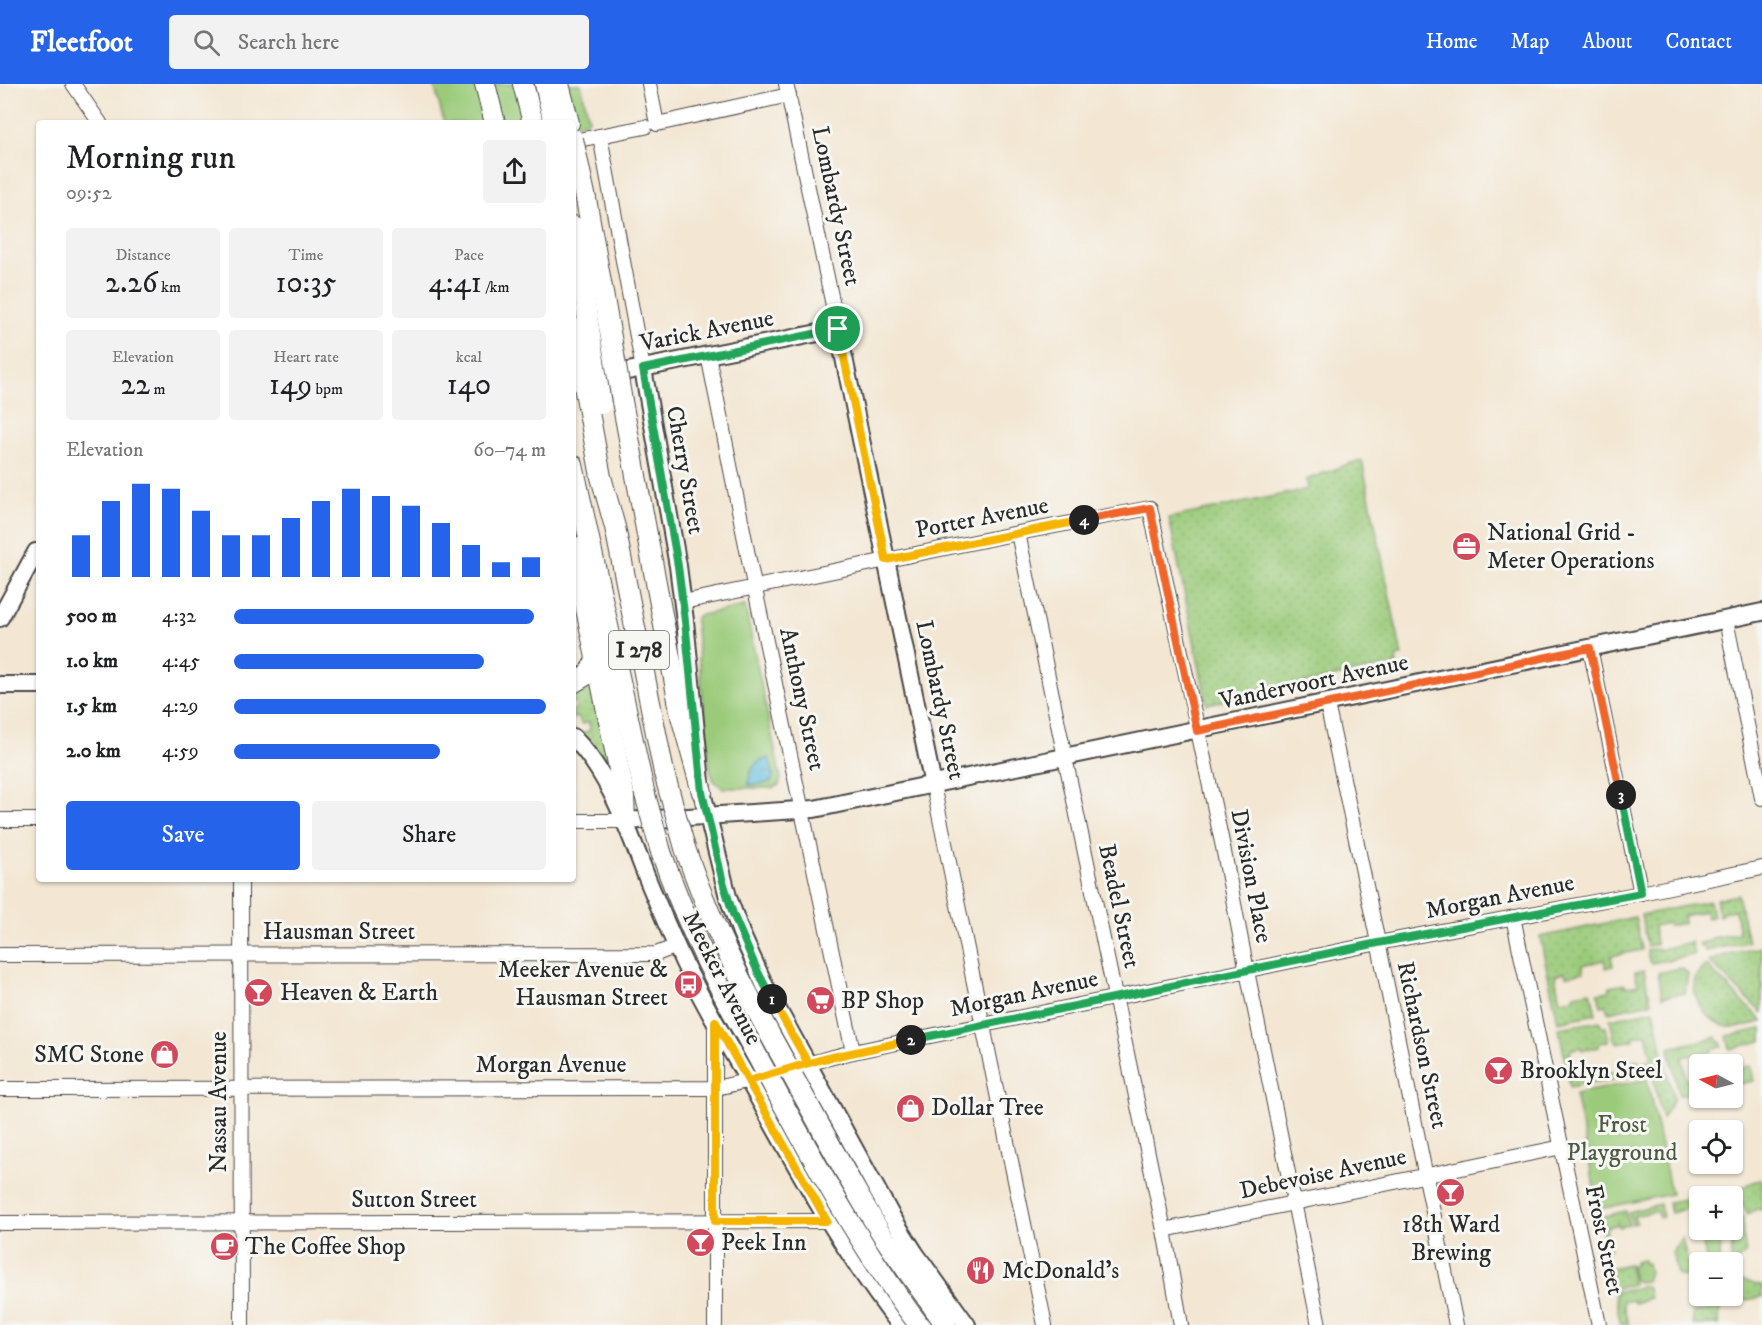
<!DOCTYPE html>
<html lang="en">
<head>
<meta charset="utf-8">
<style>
  :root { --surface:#fff; --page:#f2f2f2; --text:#202124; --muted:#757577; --accent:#2563eb }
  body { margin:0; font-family:"IM FELL DW Pica",serif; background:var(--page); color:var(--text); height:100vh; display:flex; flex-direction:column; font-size:22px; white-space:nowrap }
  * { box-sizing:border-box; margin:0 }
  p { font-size:20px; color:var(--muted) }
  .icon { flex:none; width:33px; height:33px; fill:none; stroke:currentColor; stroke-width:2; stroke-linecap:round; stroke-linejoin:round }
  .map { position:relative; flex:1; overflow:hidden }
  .drawer { position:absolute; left:36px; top:36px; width:540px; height:762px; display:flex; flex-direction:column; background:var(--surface); border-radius:6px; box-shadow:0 2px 4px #0004 }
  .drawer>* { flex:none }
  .needle { width:39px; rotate:277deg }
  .buttons { position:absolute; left:1689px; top:970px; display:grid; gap:12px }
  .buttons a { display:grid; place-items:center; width:54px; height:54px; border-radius:6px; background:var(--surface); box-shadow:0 2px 4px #0004; font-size:30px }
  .pin { position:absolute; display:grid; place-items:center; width:51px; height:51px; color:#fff; margin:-26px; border:3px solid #fff; border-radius:50%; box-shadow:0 2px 6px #0007 }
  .km { position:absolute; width:30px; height:30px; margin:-15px; border-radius:50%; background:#222; color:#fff; font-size:16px; line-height:30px; text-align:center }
  .round { display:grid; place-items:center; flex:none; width:63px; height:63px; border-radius:6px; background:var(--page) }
  .summary { display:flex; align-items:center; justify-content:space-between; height:102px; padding:0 30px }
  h1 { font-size:33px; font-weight:600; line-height:45px }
  .stats { display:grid; grid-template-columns:repeat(3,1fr); gap:9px; height:102px; padding:6px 30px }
  .stats div { display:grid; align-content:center; border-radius:6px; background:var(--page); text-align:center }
  .stats b { font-size:30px; font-weight:600 }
  .stats small { font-size:16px; font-weight:400 }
  .stats p { font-size:16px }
  .chart { height:168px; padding:12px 30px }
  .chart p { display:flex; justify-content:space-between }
  .chart svg { width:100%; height:108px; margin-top:6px; stroke:var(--accent); stroke-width:6 }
  .primary-button { display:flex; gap:12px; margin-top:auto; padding:12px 30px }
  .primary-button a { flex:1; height:69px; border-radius:6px; background:var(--accent); color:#fff; font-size:24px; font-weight:600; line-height:69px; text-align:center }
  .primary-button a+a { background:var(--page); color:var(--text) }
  ul { padding:0 30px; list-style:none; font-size:20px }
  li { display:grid; grid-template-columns:96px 72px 1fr; align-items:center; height:45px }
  li i { height:15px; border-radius:8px; background:var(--accent) }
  header { display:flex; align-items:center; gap:36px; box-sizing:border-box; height:84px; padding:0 30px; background:var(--accent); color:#fff }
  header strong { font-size:28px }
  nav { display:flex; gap:33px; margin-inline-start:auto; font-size:21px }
  .search { width:420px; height:54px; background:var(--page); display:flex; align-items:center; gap:15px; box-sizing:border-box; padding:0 21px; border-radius:6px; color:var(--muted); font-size:22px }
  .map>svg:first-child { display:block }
  .grass { fill:url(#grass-dots); stroke:#637b52; stroke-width:1.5 }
  .park { fill:#9bcb7a; stroke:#637b52; stroke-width:1.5 }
  .water { fill:url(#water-ripples); stroke:#457484; stroke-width:1.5 }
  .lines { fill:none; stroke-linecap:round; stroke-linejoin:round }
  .minor-casing { stroke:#494744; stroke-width:16 }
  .major-casing { stroke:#494744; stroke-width:20 }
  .highway-casing { stroke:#494744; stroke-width:22 }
  .minor { stroke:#fff; stroke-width:14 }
  .major { stroke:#fff; stroke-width:16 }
  .highway { stroke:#fff; stroke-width:20 }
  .highway-bridge-casing { stroke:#494744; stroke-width:22; stroke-linecap:butt }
  .highway-bridge { stroke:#fff; stroke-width:20 }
  .split-1-casing { stroke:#fff; stroke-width:12 }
  .split-2-casing { stroke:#fff; stroke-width:12 }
  .split-3-casing { stroke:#fff; stroke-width:12 }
  .split-4-casing { stroke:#fff; stroke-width:12 }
  .split-5-casing { stroke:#fff; stroke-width:12 }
  .split-1 { stroke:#22a559; stroke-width:8 }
  .split-2 { stroke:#f5b400; stroke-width:8 }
  .split-3 { stroke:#22a559; stroke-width:8 }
  .split-4 { stroke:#f0652b; stroke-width:8 }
  .split-5 { stroke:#f5b400; stroke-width:8 }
  .labels { text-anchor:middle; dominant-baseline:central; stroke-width:6; stroke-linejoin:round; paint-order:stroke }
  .shield { fill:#f6f6f2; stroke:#686867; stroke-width:1.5 }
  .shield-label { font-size:22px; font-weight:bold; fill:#2b2b2b }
  .street-label { font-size:24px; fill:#2b2b2b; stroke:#f6f6f2 }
  .poi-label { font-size:24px; fill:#2b2b2b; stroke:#f6f6f2; text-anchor:start }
  .park-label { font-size:24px; fill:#4d5b43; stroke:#f6f6f2 }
</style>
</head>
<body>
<header>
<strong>Fleetfoot</strong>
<div class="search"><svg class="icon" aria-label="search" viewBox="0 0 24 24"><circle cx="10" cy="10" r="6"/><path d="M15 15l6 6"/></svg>Search here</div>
<nav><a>Home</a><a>Map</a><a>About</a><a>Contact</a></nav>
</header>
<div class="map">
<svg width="1762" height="1241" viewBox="0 0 1762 1241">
  <defs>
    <pattern id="grass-dots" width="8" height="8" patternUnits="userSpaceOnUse" patternTransform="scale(1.5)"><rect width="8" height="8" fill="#9bcb7a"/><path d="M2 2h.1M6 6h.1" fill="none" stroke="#86ae6a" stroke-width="1.8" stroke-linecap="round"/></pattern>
    <pattern id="water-ripples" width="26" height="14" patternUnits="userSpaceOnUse" patternTransform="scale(1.5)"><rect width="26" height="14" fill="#5fbcdd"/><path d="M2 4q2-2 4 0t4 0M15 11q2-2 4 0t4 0" fill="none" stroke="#4f99b3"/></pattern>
  </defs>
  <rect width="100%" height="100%" fill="#f6f6f2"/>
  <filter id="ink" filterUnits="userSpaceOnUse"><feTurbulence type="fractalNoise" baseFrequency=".0167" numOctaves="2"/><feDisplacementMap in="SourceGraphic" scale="12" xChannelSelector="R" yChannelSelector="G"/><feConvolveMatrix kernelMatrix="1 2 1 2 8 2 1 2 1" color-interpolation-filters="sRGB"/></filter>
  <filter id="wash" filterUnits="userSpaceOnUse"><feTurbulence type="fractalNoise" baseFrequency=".008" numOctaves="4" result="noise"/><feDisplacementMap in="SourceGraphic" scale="24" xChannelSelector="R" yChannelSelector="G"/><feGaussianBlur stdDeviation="1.35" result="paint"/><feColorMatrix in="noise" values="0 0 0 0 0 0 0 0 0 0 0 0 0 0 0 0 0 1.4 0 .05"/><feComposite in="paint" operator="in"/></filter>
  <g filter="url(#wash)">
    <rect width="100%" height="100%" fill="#f3e6d2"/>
    <g class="grass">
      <polygon points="1362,377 1402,572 1396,573 1397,580 1207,620 1169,434 1308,405 1306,396 1351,379"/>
      <polygon points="589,599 592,599 616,700 577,652 590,646 589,638 581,640 579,633 573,634 573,626 576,625 575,618 573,618 573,607"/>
      <polygon points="1738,811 1748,858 1705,867 1704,863 1700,863 1699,859 1710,857 1712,854 1739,849 1735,826 1722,828 1722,831 1719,832 1716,815"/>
      <polygon points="1710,817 1713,833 1707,834 1705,827 1683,832 1684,839 1669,842 1668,839 1654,842 1656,860 1647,862 1641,831"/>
      <polygon points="1635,833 1642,866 1611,872 1613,882 1606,884 1604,876 1583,881 1584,888 1566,892 1565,888 1555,891 1560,916 1573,914 1575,910 1591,907 1596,930 1558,938 1540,853"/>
      <polygon points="1691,858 1694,871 1652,879 1649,877 1647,866 1658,864 1659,866"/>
      <polygon points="1762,863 1762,929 1709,877 1729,870"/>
      <path d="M1706,881L1762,937V938C1753,940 1743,943 1733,943C1711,944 1687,913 1696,892C1698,888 1702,885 1706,881Z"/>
      <polygon points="1644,887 1651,919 1608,928 1606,921 1601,922 1598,909 1609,907 1610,903 1625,900 1626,903 1638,901 1635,888"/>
      <polygon points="1654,926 1666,984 1645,988 1643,977 1652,975 1646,950 1633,953 1634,956 1618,959 1614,955 1610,935"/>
      <polygon points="1600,937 1602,943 1606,943 1609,957 1599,959 1599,963 1582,966 1581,963 1570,966 1574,991 1585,990 1587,1000 1570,1003 1559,944"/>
      <polygon points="1762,945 1762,957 1730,965 1727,952"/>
      <polygon points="1717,953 1718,958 1721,958 1722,963 1711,965 1712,968 1682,973 1687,997 1699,995 1699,1007 1679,1011 1669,964"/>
      <polygon points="1639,976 1642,990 1591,1000 1588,988 1601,985 1604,990 1625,986 1624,979"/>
      <polygon points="1751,982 1754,997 1733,1001 1733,993 1740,991 1739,984"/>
      <polygon points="1667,988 1674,1015 1662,1035 1653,992"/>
      <polygon points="1762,1095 1762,1126 1757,1125 1748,1130 1733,1108 1753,1098"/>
      <polygon points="1707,1111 1710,1113 1700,1113 1699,1121 1671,1129 1668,1118"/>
      <polygon points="1660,1120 1663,1133 1659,1134 1657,1127 1634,1132 1636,1139 1632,1140 1629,1128"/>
      <polygon points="1734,1121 1743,1134 1743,1151 1746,1169 1733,1180 1731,1179"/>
      <polygon points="1626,1127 1629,1141 1619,1143 1618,1140 1606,1143 1610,1165 1606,1166 1600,1133"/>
      <polygon points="1682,1154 1690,1191 1685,1193 1677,1191 1672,1168"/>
      <polygon points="1629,1180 1633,1200 1613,1205 1609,1184"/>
      <polygon points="1732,1194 1762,1202 1762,1213 1737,1218"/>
      <polygon points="1647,1202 1650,1214 1634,1219 1632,1216 1623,1218 1628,1241 1621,1241 1614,1208"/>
      <polygon points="1720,1221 1719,1241 1693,1241 1693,1229 1705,1227"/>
    </g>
    <g class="park">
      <polygon points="434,0 581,0 589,36 573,41 573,39 444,39"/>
      <polygon points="745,522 781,695 779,701 774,704 723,704 714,697 710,687 695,536 697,532"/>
      <polygon points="1679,884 1683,885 1688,890 1685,909 1662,913 1658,889"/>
      <polygon points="1647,995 1671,1110 1599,1125 1575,1010"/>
      <polygon points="1700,1146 1721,1146 1720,1179 1707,1179"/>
      <polygon points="1643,1176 1644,1180 1647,1179 1649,1188 1646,1197 1639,1198 1634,1196 1631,1182 1635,1181 1634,1178"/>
    </g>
    <path class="water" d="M769,674C777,701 774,699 749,701C748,686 755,677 769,674Z"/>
  </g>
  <g filter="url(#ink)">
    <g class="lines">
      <defs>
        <g id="minor">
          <polyline points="73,0 100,39"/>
          <polyline points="649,0 657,40 789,11"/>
          <polyline points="786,0 838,245 850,243"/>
          <polyline points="600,52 643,285"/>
          <polyline points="573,57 645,43"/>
          <polyline points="708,271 752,491 853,968"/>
          <polyline points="1018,449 1164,1146 1181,1241"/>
          <polyline points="683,518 1018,449 1150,424 1223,763 1247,887 1319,1241"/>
          <polyline points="1726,536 1762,714"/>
          <polyline points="1590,564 1641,809"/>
          <polyline points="1327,620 1381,872 1456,1241"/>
          <polyline points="933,701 1045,1241"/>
          <polyline points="0,736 39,736"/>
          <polyline points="573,737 625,737"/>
          <polyline points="241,795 242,1241"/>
          <polyline points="1513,833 1599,1241"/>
          <polyline points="0,871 656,870 677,862"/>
          <polyline points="715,939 715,1241"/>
          <path d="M0,1005L715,1004C762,995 806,979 853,968L1378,859L1641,809L1762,784"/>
          <polyline points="0,1139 827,1137"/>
          <polyline points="1164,1146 1562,1063"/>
        </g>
        <g id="major">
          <polyline points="643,285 678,482 685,537 702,708 728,813 741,849 765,902 892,1133 915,1169 967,1241"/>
          <polyline points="573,298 838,245 933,701"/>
          <polyline points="0,534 36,468 39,468"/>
          <polyline points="0,601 39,601"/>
          <path d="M573,653C609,690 627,742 645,789C657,819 670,848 683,877C706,925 734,971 760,1017C803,1095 845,1170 900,1241"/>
          <polyline points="625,737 814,725 1762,528"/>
        </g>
        <g id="highway">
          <polyline points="485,0 495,39"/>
          <polyline points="523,0 533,39"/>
          <polyline points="545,0 554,39"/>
          <polyline points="559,0 569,39"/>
          <polyline points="586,115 612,259"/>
          <polyline points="573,142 592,264"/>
          <polyline points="573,244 577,267"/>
          <polyline points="622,317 681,632 702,708"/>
          <polyline points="588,323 601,393 615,443 664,689"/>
          <polyline points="573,381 644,707"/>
          <polyline points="573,462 624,710 625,737"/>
          <polyline points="573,599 588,590 597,575"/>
          <path d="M685,764C707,829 736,890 769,949"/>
          <path d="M661,768C684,833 713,895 748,955"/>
          <polyline points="791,989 848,1093 879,1147 946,1241"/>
        </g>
      </defs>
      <use href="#minor" class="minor-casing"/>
      <use href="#major" class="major-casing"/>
      <use href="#highway" class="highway-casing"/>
      <use href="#minor" class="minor"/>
      <use href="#major" class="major"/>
      <use href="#highway" class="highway"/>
      <defs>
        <g id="highway-bridge">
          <polyline points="573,55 586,115"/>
          <polyline points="612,259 622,317"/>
          <polyline points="592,264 601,320"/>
          <polyline points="577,267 588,323"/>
          <polyline points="664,689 685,764"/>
          <polyline points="644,707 661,768"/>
          <polyline points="769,949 791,989"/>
          <path d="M748,955C801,1053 852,1152 919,1241"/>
        </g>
      </defs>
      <use href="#highway-bridge" class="highway-bridge-casing"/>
      <use href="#highway-bridge" class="highway-bridge"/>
    </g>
  </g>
  <g class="lines" filter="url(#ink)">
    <defs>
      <polyline id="split-1" points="772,915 757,886 733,830 722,794 702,708 685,537 678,482 643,285 838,245"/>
      <polyline id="split-2" points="772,915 808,979 748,997 715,937 715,1137 827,1137 748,997 823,975 911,956"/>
      <polyline id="split-3" points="911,956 1378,859 1641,809 1621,711"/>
      <polyline id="split-4" points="1084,436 1150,424 1197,647 1590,564 1621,711"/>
      <polyline id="split-5" points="838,245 886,476 1084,436"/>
    </defs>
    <use href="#split-1" class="split-1-casing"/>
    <use href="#split-2" class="split-2-casing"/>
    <use href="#split-3" class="split-3-casing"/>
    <use href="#split-4" class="split-4-casing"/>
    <use href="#split-5" class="split-5-casing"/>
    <use href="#split-1" class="split-1"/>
    <use href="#split-2" class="split-2"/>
    <use href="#split-3" class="split-3"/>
    <use href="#split-4" class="split-4"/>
    <use href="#split-5" class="split-5"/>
  </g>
  <defs>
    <symbol id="office-disc" viewBox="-11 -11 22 22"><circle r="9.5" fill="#d1495b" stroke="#f6f6f2"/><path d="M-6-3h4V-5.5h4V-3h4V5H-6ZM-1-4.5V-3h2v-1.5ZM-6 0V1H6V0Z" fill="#fff"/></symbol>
    <symbol id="bus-disc" viewBox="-11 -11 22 22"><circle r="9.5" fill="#d1495b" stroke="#f6f6f2"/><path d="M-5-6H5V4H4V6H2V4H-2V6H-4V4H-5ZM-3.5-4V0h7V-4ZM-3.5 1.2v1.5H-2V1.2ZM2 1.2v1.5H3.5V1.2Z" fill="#fff"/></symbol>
    <symbol id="bar-disc" viewBox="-11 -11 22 22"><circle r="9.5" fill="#d1495b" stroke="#f6f6f2"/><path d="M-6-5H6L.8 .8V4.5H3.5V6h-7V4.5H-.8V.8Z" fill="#fff"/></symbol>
    <symbol id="supermarket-disc" viewBox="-11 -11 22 22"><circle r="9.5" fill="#d1495b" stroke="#f6f6f2"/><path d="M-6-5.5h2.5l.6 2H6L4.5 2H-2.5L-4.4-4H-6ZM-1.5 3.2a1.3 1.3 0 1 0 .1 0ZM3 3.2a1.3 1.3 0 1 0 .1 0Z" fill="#fff"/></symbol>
    <symbol id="shop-disc" viewBox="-11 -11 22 22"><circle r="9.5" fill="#d1495b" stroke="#f6f6f2"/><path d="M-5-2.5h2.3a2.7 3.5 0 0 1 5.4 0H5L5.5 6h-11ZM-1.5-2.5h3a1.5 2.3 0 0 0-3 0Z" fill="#fff"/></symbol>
    <symbol id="cafe-disc" viewBox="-11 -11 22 22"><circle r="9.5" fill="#d1495b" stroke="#f6f6f2"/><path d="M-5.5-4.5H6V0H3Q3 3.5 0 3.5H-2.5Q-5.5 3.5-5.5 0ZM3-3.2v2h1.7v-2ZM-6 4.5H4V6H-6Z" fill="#fff"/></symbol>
    <symbol id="restaurant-disc" viewBox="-11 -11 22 22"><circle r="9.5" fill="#d1495b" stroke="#f6f6f2"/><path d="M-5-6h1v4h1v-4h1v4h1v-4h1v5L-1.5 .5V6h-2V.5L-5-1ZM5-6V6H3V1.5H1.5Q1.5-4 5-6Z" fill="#fff"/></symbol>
  </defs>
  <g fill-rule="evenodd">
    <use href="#office-disc" x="1450" y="446" width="33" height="33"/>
    <use href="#bus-disc" x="672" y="884" width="33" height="33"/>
    <use href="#bar-disc" x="242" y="892" width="33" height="33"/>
    <use href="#supermarket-disc" x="804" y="900" width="33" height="33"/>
    <use href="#shop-disc" x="148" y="954" width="33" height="33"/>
    <use href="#bar-disc" x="1482" y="970" width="33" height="33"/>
    <use href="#shop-disc" x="894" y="1008" width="33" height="33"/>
    <use href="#bar-disc" x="1434" y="1092" width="33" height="33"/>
    <use href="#bar-disc" x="684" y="1142" width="33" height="33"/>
    <use href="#cafe-disc" x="208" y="1146" width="33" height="33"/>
    <use href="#restaurant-disc" x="964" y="1170" width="33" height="33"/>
  </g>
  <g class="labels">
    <rect class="shield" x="609" y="547" width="60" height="38" rx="4.5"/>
    <g class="shield-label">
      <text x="639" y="566">I 278</text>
    </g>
    <g class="street-label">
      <text transform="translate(836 122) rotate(78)">Lombardy Street</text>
      <text transform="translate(707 247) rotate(-11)">Varick Avenue</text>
      <text transform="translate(685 386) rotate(80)">Cherry Street</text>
      <text transform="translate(982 434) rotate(-11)">Porter Avenue</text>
      <text transform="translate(1314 598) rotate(-12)">Vandervoort Avenue</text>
      <text transform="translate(802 615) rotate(78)">Anthony Street</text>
      <text transform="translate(940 616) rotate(78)">Lombardy Street</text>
      <text transform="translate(1251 792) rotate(79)">Division Place</text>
      <text transform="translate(1500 813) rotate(-11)">Morgan Avenue</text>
      <text transform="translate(1119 822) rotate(78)">Beadel Street</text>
      <text x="339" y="848">Hausman Street</text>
      <text transform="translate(722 894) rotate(63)">Meeker Avenue</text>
      <text transform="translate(1024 910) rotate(-12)">Morgan Avenue</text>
      <text transform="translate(1422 961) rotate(78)">Richardson Street</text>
      <text x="551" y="981">Morgan Avenue</text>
      <text transform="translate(219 1018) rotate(-90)">Nassau Avenue</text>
      <text transform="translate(1323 1090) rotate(-12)">Debevoise Avenue</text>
      <text x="414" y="1116">Sutton Street</text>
      <text transform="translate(1604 1156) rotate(78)">Frost Street</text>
    </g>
    <g class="poi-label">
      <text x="1487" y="449">National Grid -<tspan x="1487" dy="28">Meter Operations</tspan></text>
      <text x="668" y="886" text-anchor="end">Meeker Avenue &amp;<tspan x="668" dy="28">Hausman Street</tspan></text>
      <text x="280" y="909">Heaven &amp; Earth</text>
      <text x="841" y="917">BP Shop</text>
      <text x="144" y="971" text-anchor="end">SMC Stone</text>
      <text x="1520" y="987">Brooklyn Steel</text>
      <text x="931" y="1024">Dollar Tree</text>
      <text x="1451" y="1141" text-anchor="middle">18th Ward<tspan x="1451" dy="28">Brewing</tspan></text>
      <text x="721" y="1159">Peek Inn</text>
      <text x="245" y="1163">The Coffee Shop</text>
      <text x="1002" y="1187">McDonald's</text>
    </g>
    <g class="park-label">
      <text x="1622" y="1041">Frost<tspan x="1622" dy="28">Playground</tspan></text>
    </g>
  </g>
</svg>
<div class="buttons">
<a><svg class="needle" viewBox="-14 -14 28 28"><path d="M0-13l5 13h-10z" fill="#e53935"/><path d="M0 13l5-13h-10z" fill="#757577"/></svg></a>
<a><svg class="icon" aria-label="locate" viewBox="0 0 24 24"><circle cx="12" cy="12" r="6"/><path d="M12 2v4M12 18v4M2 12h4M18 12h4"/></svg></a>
<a>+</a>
<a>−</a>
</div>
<div class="pin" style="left:838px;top:245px;background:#1e9e55"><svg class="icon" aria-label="arrive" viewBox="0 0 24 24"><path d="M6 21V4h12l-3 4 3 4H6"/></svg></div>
<b class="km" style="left:772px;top:915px">1</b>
<b class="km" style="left:911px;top:956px">2</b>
<b class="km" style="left:1621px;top:711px">3</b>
<b class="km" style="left:1084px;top:436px">4</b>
<section class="drawer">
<div class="summary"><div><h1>Morning run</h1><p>09:52</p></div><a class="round"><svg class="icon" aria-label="share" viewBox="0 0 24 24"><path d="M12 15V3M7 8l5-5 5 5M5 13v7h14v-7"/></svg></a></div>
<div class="stats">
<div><p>Distance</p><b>2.26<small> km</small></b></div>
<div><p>Time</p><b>10:35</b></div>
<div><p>Pace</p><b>4:41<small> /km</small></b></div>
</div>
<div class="stats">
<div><p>Elevation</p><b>22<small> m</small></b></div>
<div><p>Heart rate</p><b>149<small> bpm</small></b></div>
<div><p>kcal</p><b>140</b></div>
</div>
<div class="chart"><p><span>Elevation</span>60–74 m</p>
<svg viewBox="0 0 160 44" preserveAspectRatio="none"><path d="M5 44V27M15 44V13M25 44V6M35 44V8M45 44V17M55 44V27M65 44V27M75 44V20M85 44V13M95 44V8M105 44V11M115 44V15M125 44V22M135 44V31M145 44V38M155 44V36"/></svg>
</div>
<ul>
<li><b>500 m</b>4:32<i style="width:96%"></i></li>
<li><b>1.0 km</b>4:45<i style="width:80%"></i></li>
<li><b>1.5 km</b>4:29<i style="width:100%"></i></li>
<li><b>2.0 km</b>4:59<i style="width:66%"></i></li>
</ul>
<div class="primary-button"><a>Save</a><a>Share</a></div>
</section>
</div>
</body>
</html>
